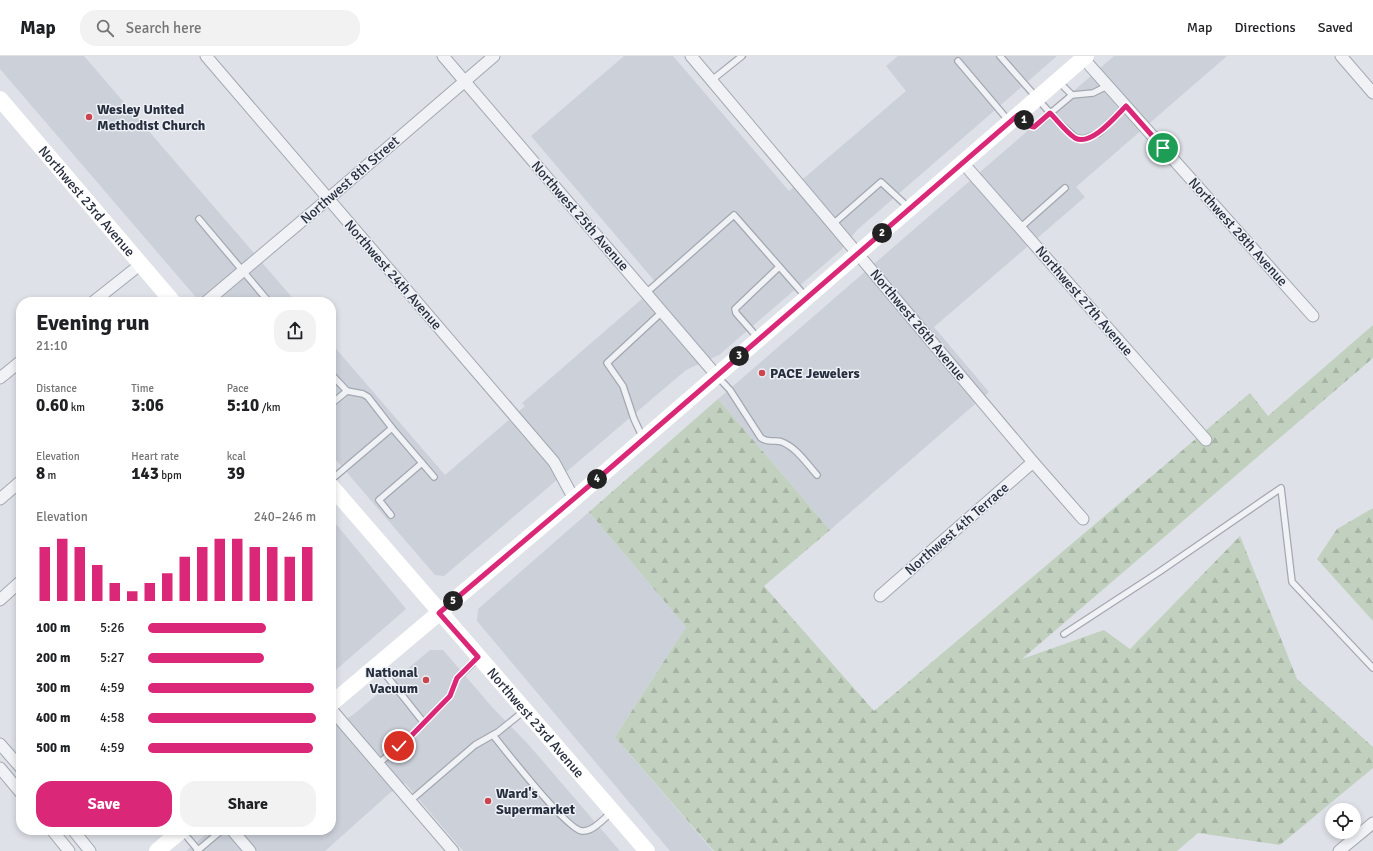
<!DOCTYPE html>
<html lang="en">
<head>
<meta charset="utf-8">
<style>
  :root { --surface:#fff; --page:#f2f2f2; --text:#202124; --muted:#757577; --line:#e0e0e0; --accent:#db2777 }
  body { margin:0; font-family:Signika,sans-serif; background:var(--page); color:var(--text); height:100vh; display:flex; flex-direction:column; font-size:15px; white-space:nowrap }
  * { box-sizing:border-box; margin:0 }
  p { font-size:13px; color:var(--muted) }
  .icon { flex:none; width:22px; height:22px; fill:none; stroke:currentColor; stroke-width:2; stroke-linecap:round; stroke-linejoin:round }
  .map { position:relative; flex:1; overflow:hidden }
  .details { position:absolute; left:16px; top:241px; width:320px; height:538px; display:flex; flex-direction:column; background:var(--surface); border-radius:16px; box-shadow:0 2px 6px #0003 }
  .details>* { flex:none }
  .fabs { position:absolute; left:1325px; top:747px; display:grid; gap:8px }
  .fabs a { display:grid; place-items:center; width:36px; height:36px; border-radius:50%; background:var(--surface); box-shadow:0 2px 6px #0003; font-size:20px }
  .pin { position:absolute; display:grid; place-items:center; width:34px; height:34px; color:#fff; margin:-17px; border:2px solid #fff; border-radius:50%; box-shadow:0 1px 4px #0007 }
  .km { position:absolute; width:20px; height:20px; margin:-10px; border-radius:50%; background:#222; color:#fff; font-size:11px; line-height:20px; text-align:center }
  .round { display:grid; place-items:center; flex:none; width:42px; height:42px; border-radius:16px; background:var(--page) }
  .headline { display:flex; align-items:center; justify-content:space-between; height:68px; padding:0 20px }
  h1 { font-size:22px; font-weight:800; line-height:30px }
  .figures { display:grid; grid-template-columns:repeat(3,1fr); gap:6px; height:68px; padding:4px 20px }
  .figures div { display:grid; align-content:center }
  .figures b { font-size:17px; font-weight:800 }
  .figures small { font-size:11px; font-weight:400 }
  .figures p { font-size:11px }
  .chart { height:112px; padding:8px 20px }
  .chart p { display:flex; justify-content:space-between }
  .chart svg { width:100%; height:72px; margin-top:4px; stroke:var(--accent); stroke-width:6 }
  .cta { display:flex; gap:8px; margin-top:auto; padding:8px 20px }
  .cta a { flex:1; height:46px; border-radius:16px; background:var(--accent); color:#fff; font-size:16px; font-weight:800; line-height:46px; text-align:center }
  .cta a+a { background:var(--page); color:var(--text) }
  ul { padding:0 20px; list-style:none; font-size:13px }
  li { display:grid; grid-template-columns:64px 48px 1fr; align-items:center; height:30px }
  li i { height:10px; border-radius:5px; background:var(--accent) }
  header { display:flex; align-items:center; gap:24px; box-sizing:border-box; height:56px; padding:0 20px; background:var(--surface); border-bottom:1px solid var(--line) }
  header strong { font-size:19px }
  nav { display:flex; gap:22px; margin-inline-start:auto; font-size:14px }
  .search { width:280px; height:36px; background:var(--page); display:flex; align-items:center; gap:10px; box-sizing:border-box; padding:0 14px; border-radius:16px; color:var(--muted); font-size:15px }
  .map>svg:first-child { display:block }
  .built { fill:#ccd0d9 }
  .forest { fill:url(#forest-firs) }
  .lines { fill:none; stroke-linecap:round; stroke-linejoin:round }
  .service-casing { stroke:#a3a8b1; stroke-width:8 }
  .minor-casing { stroke:#a3a8b1; stroke-width:13 }
  .service { stroke:#f0f2f6; stroke-width:5.5 }
  .minor { stroke:#f0f2f6; stroke-width:11 }
  .secondary { stroke:#fff; stroke-width:16 }
  .route-casing { stroke:#fff; stroke-width:8 }
  .route { stroke:#db2777; stroke-width:5 }
  .poi-dot { fill:#cb444e; stroke:#edf0f5; stroke-width:1.5 }
  .labels { text-anchor:middle; dominant-baseline:central; stroke-width:3; stroke-linejoin:round; paint-order:stroke }
  .poi-label { font-size:14px; font-weight:bold; fill:#272e3e; stroke:#edf0f5; text-anchor:start }
  .street-label { font-size:14px; fill:#272e3e; stroke:#edf0f5 }
</style>
</head>
<body>
<header>
<strong>Map</strong>
<div class="search"><svg class="icon" aria-label="search" viewBox="0 0 24 24"><circle cx="10" cy="10" r="6"/><path d="M15 15l6 6"/></svg>Search here</div>
<nav><a>Map</a><a>Directions</a><a>Saved</a></nav>
</header>
<div class="map">
<svg width="1373" height="795" viewBox="0 0 1373 795">
  <defs>
    <pattern id="forest-firs" width="22" height="20" patternUnits="userSpaceOnUse"><rect width="22" height="20" fill="#c2d1bf"/><path d="M5 1l3.5 6h-7zM16 11l3.5 6h-7z" fill="#a7b4a5"/></pattern>
  </defs>
  <rect width="100%" height="100%" fill="#dee1e7"/>
  <g class="built">
    <polygon points="0,0 84,0 296,246 200,246 0,13"/>
    <polygon points="624,0 673,0 789,135 906,35 886,10 898,0 1057,0 857,174 841,194 719,299 686,314 444,520 435,519 331,398 331,287 445,419 525,350 522,347 658,229 531,80"/>
    <polygon points="1114,0 1227,0 1076,131 1085,141 934,271 989,336 830,474 718,343"/>
    <polygon points="589,456 686,571 615,681 713,795 670,795 477,565 478,553"/>
    <polygon points="331,462 406,553 331,618"/>
    <polygon points="430,594 443,594 492,651 528,688 620,795 463,795 405,727 390,737 325,795 186,795 211,774 331,774 331,673 354,658"/>
  </g>
  <g class="forest">
    <polygon points="1373,269 1373,302 1022,603 1104,574 1130,593 1240,480 1297,623 1373,691 1373,712 1280,789 1198,777 1177,795 714,795 615,681 686,571 589,456 718,343 830,474 764,530 874,655 1250,337 1268,360"/>
    <polygon points="1373,452 1373,565 1317,503 1337,473"/>
  </g>
  <g class="lines">
    <defs>
      <g id="service">
        <polyline points="1000,0 1058,66 1076,82 1084,83 1099,77 1126,50"/>
        <polyline points="958,5 1008,64"/>
        <polyline points="712,24 742,0"/>
        <polyline points="1058,25 1072,39 1093,37 1107,30"/>
        <polyline points="1019,59 1030,70 1034,71 1072,39"/>
        <polyline points="199,163 269,246"/>
        <polyline points="833,168 881,126 908,151"/>
        <polyline points="1020,172 1065,132"/>
        <polyline points="646,237 734,159 806,241"/>
        <polyline points="758,282 736,257 735,253 779,211"/>
        <polyline points="331,318 347,335 363,338 368,341 392,372"/>
        <path d="M717,320L730,334L761,382C770,388 774,383 782,386C797,392 807,408 817,419"/>
        <polyline points="331,348 347,335"/>
        <polyline points="642,380 634,363 623,330 607,307 662,256"/>
        <polyline points="331,424 392,372 434,421"/>
        <polyline points="391,459 379,444 422,407"/>
        <polyline points="1064,578 1159,516 1281,432 1292,526 1373,612"/>
        <polyline points="378,609 424,667"/>
        <path d="M493,679C505,694 567,774 582,775C593,776 604,762 612,756"/>
        <polyline points="378,708 413,678 450,640 457,622 478,602"/>
        <polyline points="410,745 475,689 498,676 524,655"/>
        <polyline points="183,776 198,794"/>
        <polyline points="197,795 222,774"/>
      </g>
      <g id="minor">
        <polyline points="206,0 554,406 574,443"/>
        <polyline points="443,0 717,320"/>
        <polyline points="691,0 1033,406 1083,463"/>
        <polyline points="1341,0 1373,37"/>
        <polyline points="1083,2 1313,260"/>
        <polyline points="963,107 1206,384"/>
        <polyline points="93,246 141,208"/>
        <polyline points="206,246 328,143 494,0"/>
        <polyline points="0,322 21,305"/>
        <polyline points="0,443 21,425"/>
        <polyline points="880,540 1033,406"/>
        <polyline points="0,544 21,525"/>
        <polyline points="331,653 453,795"/>
        <polyline points="0,688 21,712"/>
        <polyline points="0,712 21,737"/>
        <polyline points="52,774 69,795"/>
        <polyline points="73,774 90,795"/>
        <polyline points="232,774 250,795"/>
        <polyline points="1339,795 1373,767"/>
      </g>
    </defs>
    <use href="#service" class="service-casing"/>
    <use href="#minor" class="minor-casing"/>
    <use href="#service" class="service"/>
    <use href="#minor" class="minor"/>
    <g class="secondary">
      <path id="s1" d="M0,43L173,246"/>
      <path id="s2" d="M331,430L647,795"/>
      <polyline points="331,648 574,443 1086,0"/>
      <polyline points="157,795 182,774"/>
    </g>
  </g>
  <g class="lines">
    <defs>
      <path id="route" d="M399,690L413,678L450,640L457,622L478,601L439,557L609,413L1018,59L1030,70L1034,71L1050,57C1058,65 1066,76 1075,82C1091,91 1116,60 1126,50L1163,92"/>
    </defs>
    <use href="#route" class="route-casing"/>
    <use href="#route" class="route"/>
  </g>
  <g class="poi-dot">
    <circle cx="89" cy="61" r="4"/>
    <circle cx="762" cy="317" r="4"/>
    <circle cx="426" cy="624" r="4"/>
    <circle cx="488" cy="745" r="4"/>
  </g>
  <g class="labels">
    <g class="poi-label">
      <text x="97" y="53">Wesley United<tspan x="97" dy="16">Methodist Church</tspan></text>
      <text x="770" y="317">PACE Jewelers</text>
      <text x="418" y="616" text-anchor="end">National<tspan x="418" dy="16">Vacuum</tspan></text>
      <text x="496" y="737">Ward's<tspan x="496" dy="16">Supermarket</tspan></text>
    </g>
    <g class="street-label">
      <text transform="translate(350 124) rotate(-41)">Northwest 8th Street</text>
      <text stroke="none"><textPath href="#s1" startOffset="134">Northwest 23rd Avenue</textPath></text>
      <text transform="translate(580 160) rotate(49)">Northwest 25th Avenue</text>
      <text transform="translate(1238 176) rotate(48)">Northwest 28th Avenue</text>
      <text transform="translate(393 219) rotate(49)">Northwest 24th Avenue</text>
      <text transform="translate(1084 245) rotate(49)">Northwest 27th Avenue</text>
      <text transform="translate(918 269) rotate(50)">Northwest 26th Avenue</text>
      <text transform="translate(957 473) rotate(-41)">Northwest 4th Terrace</text>
      <text stroke="none"><textPath href="#s2" startOffset="313">Northwest 23rd Avenue</textPath></text>
    </g>
  </g>
</svg>
<div class="fabs">
<a><svg class="icon" aria-label="locate" viewBox="0 0 24 24"><circle cx="12" cy="12" r="6"/><path d="M12 2v4M12 18v4M2 12h4M18 12h4"/></svg></a>
</div>
<div class="pin" style="left:1163px;top:92px;background:#1e9e55"><svg class="icon" aria-label="arrive" viewBox="0 0 24 24"><path d="M6 21V4h12l-3 4 3 4H6"/></svg></div>
<div class="pin" style="left:399px;top:690px;background:#d93025"><svg class="icon" aria-label="check" viewBox="0 0 24 24"><path d="M5 12l5 5 9-10"/></svg></div>
<b class="km" style="left:1024px;top:64px">1</b>
<b class="km" style="left:882px;top:177px">2</b>
<b class="km" style="left:739px;top:300px">3</b>
<b class="km" style="left:597px;top:423px">4</b>
<b class="km" style="left:453px;top:545px">5</b>
<section class="details">
<div class="headline"><div><h1>Evening run</h1><p>21:10</p></div><a class="round"><svg class="icon" aria-label="share" viewBox="0 0 24 24"><path d="M12 15V3M7 8l5-5 5 5M5 13v7h14v-7"/></svg></a></div>
<div class="figures">
<div><p>Distance</p><b>0.60<small> km</small></b></div>
<div><p>Time</p><b>3:06</b></div>
<div><p>Pace</p><b>5:10<small> /km</small></b></div>
</div>
<div class="figures">
<div><p>Elevation</p><b>8<small> m</small></b></div>
<div><p>Heart rate</p><b>143<small> bpm</small></b></div>
<div><p>kcal</p><b>39</b></div>
</div>
<div class="chart"><p><span>Elevation</span>240–246 m</p>
<svg viewBox="0 0 160 44" preserveAspectRatio="none"><path d="M5 44V11M15 44V6M25 44V11M35 44V22M45 44V33M55 44V38M65 44V33M75 44V27M85 44V17M95 44V11M105 44V6M115 44V6M125 44V11M135 44V11M145 44V17M155 44V11"/></svg>
</div>
<ul>
<li><b>100 m</b>5:26<i style="width:70%"></i></li>
<li><b>200 m</b>5:27<i style="width:69%"></i></li>
<li><b>300 m</b>4:59<i style="width:99%"></i></li>
<li><b>400 m</b>4:58<i style="width:100%"></i></li>
<li><b>500 m</b>4:59<i style="width:98%"></i></li>
</ul>
<div class="cta"><a>Save</a><a>Share</a></div>
</section>
</div>
</body>
</html>
